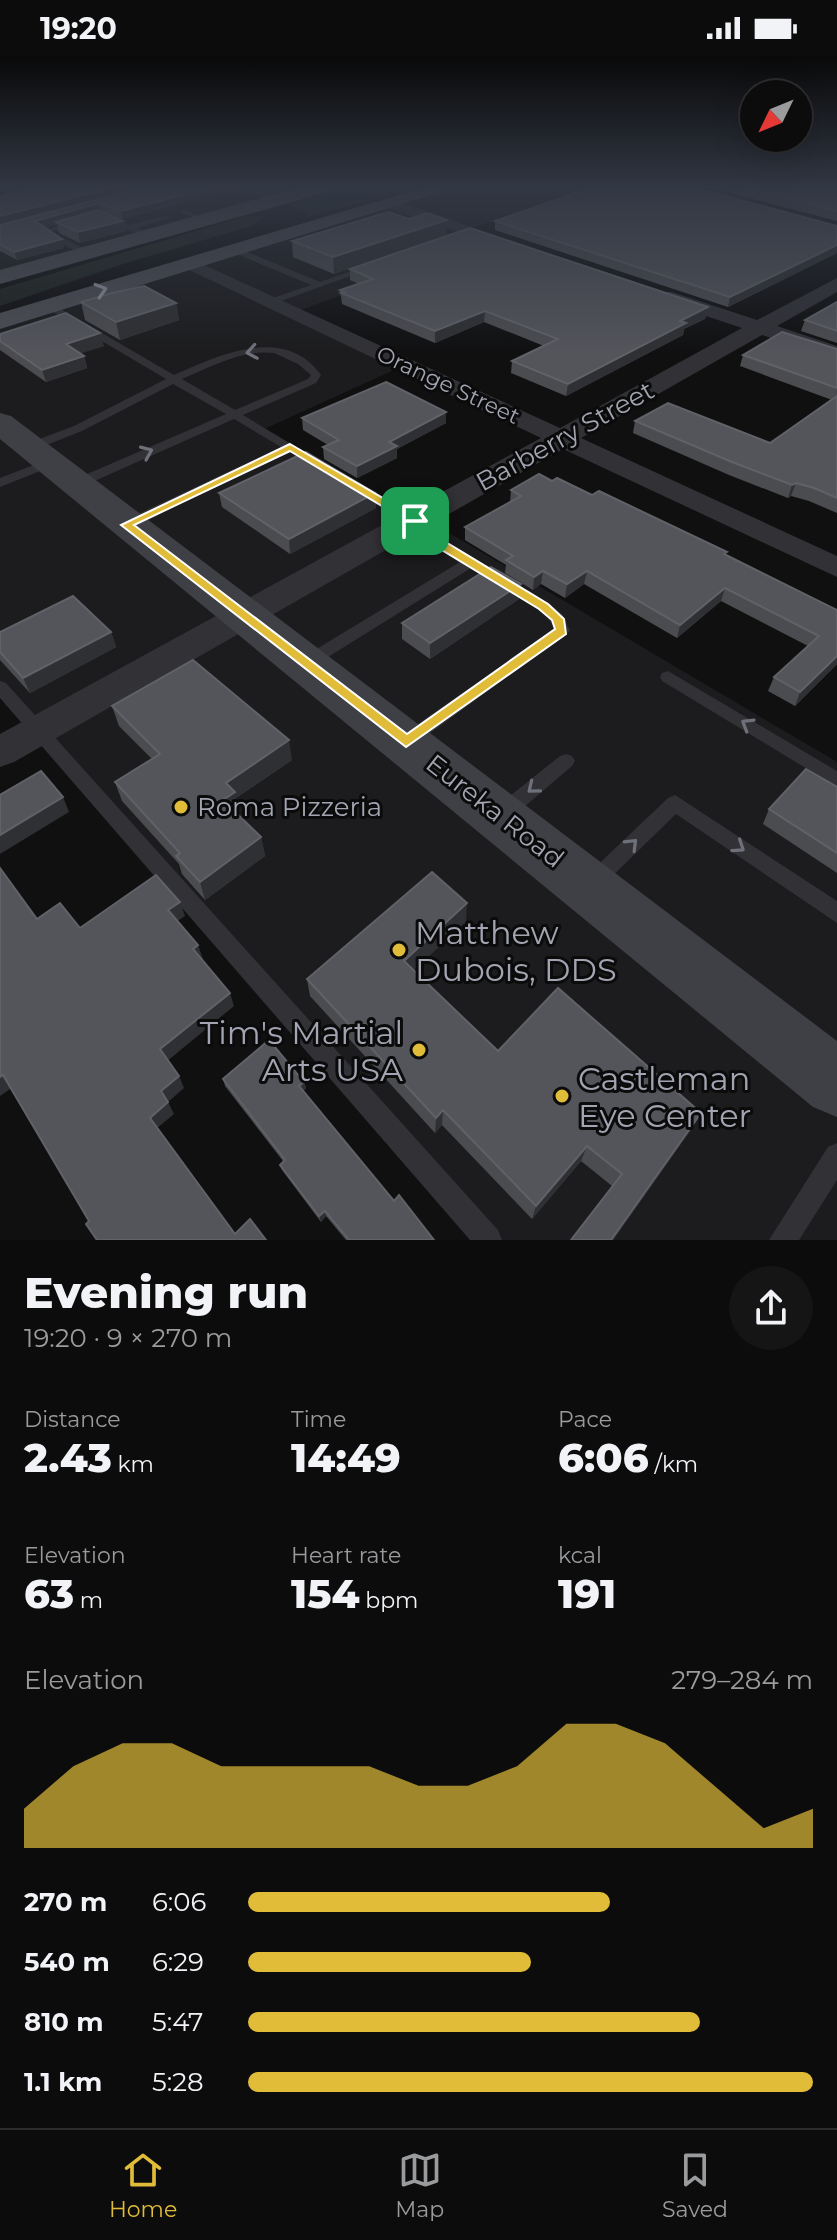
<!DOCTYPE html>
<html lang="en">
<head>
<meta charset="utf-8">
<style>
  :root { --surface:#0c0c0d; --page:#151516; --text:#f1f3f6; --muted:#9a9b9d; --line:#2c2c2e; --accent:#e1bc38 }
  body { margin:0; font-family:Montserrat,sans-serif; background:var(--page); color:var(--text); height:100vh; display:flex; flex-direction:column; font-size:30px; white-space:nowrap }
  * { box-sizing:border-box; margin:0 }
  p { font-size:26px; color:var(--muted) }
  .icon { flex:none; width:44px; height:44px; fill:none; stroke:currentColor; stroke-width:2; stroke-linecap:round; stroke-linejoin:round }
  .map { position:relative; height:1184px; overflow:hidden }
  .panel { display:flex; flex-direction:column; background:var(--surface); flex:1 }
  .panel>* { flex:none }
  .needle { width:52px; rotate:227deg }
  .buttons { position:absolute; left:740px; top:24px; display:grid; gap:16px }
  .buttons a { display:grid; place-items:center; width:72px; height:72px; border-radius:50%; background:var(--surface); box-shadow:0 8px 32px #0002,0 0 0 2px var(--line); font-size:40px }
  .pin { position:absolute; display:grid; place-items:center; width:68px; height:68px; color:#fff; margin:-34px; border-radius:16px; box-shadow:0 4px 12px #0006 }
  .round { display:grid; place-items:center; flex:none; width:84px; height:84px; border-radius:42px; background:var(--page) }
  .overview { display:flex; align-items:center; justify-content:space-between; height:136px; padding:0 24px }
  h1 { font-size:44px; font-weight:800; line-height:60px }
  .metrics { display:grid; grid-template-columns:repeat(3,1fr); gap:12px; height:136px; padding:8px 24px }
  .metrics div { display:grid; align-content:center }
  .metrics b { font-size:40px; font-weight:800 }
  .metrics small { font-size:22px; font-weight:400 }
  .metrics p { font-size:22px }
  .chart { height:224px; padding:16px 24px }
  .chart p { display:flex; justify-content:space-between }
  .chart svg { width:100%; height:144px; margin-top:8px; fill:var(--accent); opacity:.7 }
  ul { padding:0 24px; list-style:none; font-size:26px }
  li { display:grid; grid-template-columns:128px 96px 1fr; align-items:center; height:60px }
  li i { height:20px; border-radius:10px; background:var(--accent) }
  .status { display:flex; justify-content:space-between; align-items:center; height:56px; padding:0 40px; background:var(--surface); direction:ltr }
  .status svg { height:22px; fill:currentColor }
  .tab-bar { display:flex; justify-content:space-around; align-items:center; height:112px; border-top:2px solid var(--line); background:var(--surface); font-size:22px; color:var(--muted) }
  .tab-bar a { display:grid; justify-items:center; gap:4px }
  .tab-bar .active { color:var(--accent) }
  .map>svg:first-child { display:block }
  .built { fill:#1c1c1e }
  .green { fill:#1f2520 }
  .lines { fill:none; stroke-linecap:round; stroke-linejoin:round }
  .service { fill:#313136; fill-rule:evenodd }
  .minor { fill:#313136; fill-rule:evenodd }
  .secondary { fill:#3f4045; fill-rule:evenodd }
  .primary { fill:#4d4e54; fill-rule:evenodd }
  .wall { fill:#4b4c50 }
  .shaded-wall { fill:#2f3033 }
  .building { fill:#54555b; stroke:#606268; stroke-width:2 }
  .oneway { stroke:#91949e }
  .oneway2 { stroke:#6f717a }
  .route { fill:#e1bc38; stroke:#fff; stroke-width:2; fill-rule:evenodd }
  .poi-dot { fill:#e1bc38; stroke:#0b0b0c; stroke-width:3 }
  .labels { text-anchor:middle; dominant-baseline:central; stroke-width:6; stroke-linejoin:round; paint-order:stroke }
  .far-street-label { font-size:22px; fill:#a2a5b1; stroke:#0b0b0c }
  .street-label { font-size:26px; fill:#a2a5b1; stroke:#0b0b0c }
  .poi-label { font-size:26px; fill:#a2a5b1; stroke:#0b0b0c; text-anchor:start }
  .near-poi-label { font-size:32px; fill:#a2a5b1; stroke:#0b0b0c; text-anchor:start }
</style>
</head>
<body>
<div class="status"><b>19:20</b><svg viewBox="0 0 49 12"><path d="M0 12V9h3v3zM5 12V6h3v6zM10 12V3h3v9zM15 12V0h3v12zM26 1h20v11H26zM47 4h2v5h-2z"/></svg></div>
<div class="map">
<svg width="837" height="1184" viewBox="0 0 837 1184">
  <rect width="100%" height="100%" fill="#101011"/>
  <g class="built">
    <polygon points="172,131 323,131 0,221 0,174"/>
    <polygon points="448,131 587,131 468,173 496,183 295,256 405,309 262,374 415,465 422,461 837,706 837,1184 488,1184 0,631 0,265"/>
  </g>
  <g class="green">
    <polygon points="349,131 378,131 395,137 308,161 306,156 288,149"/>
    <polygon points="247,160 264,160 252,170 123,208 0,250 0,233"/>
  </g>
  <g class="lines">
    <g class="service">
      <polygon points="255,134 261,134 280,145 273,147 255,138"/>
      <polygon points="181,153 211,164 204,166 181,157"/>
      <polygon points="102,160 129,169 165,160 169,162 136,172 152,178 149,182 102,164"/>
      <polygon points="76,164 83,166 51,176 89,195 89,199 83,199 40,175"/>
      <polygon points="232,192 238,192 320,226 368,209 375,211 270,249 265,246 267,244 311,229 232,196"/>
      <path d="M46,248H52L174,319C219,299 285,268 321,319L316,327L243,359L326,409L320,413L316,412L289,396L131,472H121V466L281,391L234,363L81,431H71V425L226,358L173,328L82,375L34,394H26V388L74,370L166,323L46,252ZM274,297L298,308L311,319L308,323L235,354L182,323C210,311 243,293 274,297Z"/>
      <polygon points="49,403 55,407 53,410 0,431 0,422"/>
      <path d="M357,427L420,462L422,465L418,468L549,547L563,559L570,575L414,689H402L399,684L402,679L554,573C546,549 492,525 471,512L312,611H300L298,607L300,603L460,506L403,471L401,468L405,465L352,434L351,431Z"/>
      <polygon points="668,615 837,715 837,731 662,625 660,621 662,617"/>
      <polygon points="0,625 6,627 498,1174 502,1184 470,1184 0,642"/>
      <polygon points="566,698 572,700 575,705 572,710 510,763 503,765 496,763 493,757 496,751 560,700"/>
      <polygon points="675,739 837,845 837,867 676,758 600,832 593,835 586,832 583,826 586,820 668,742"/>
      <polygon points="837,1087 837,1124 799,1184 769,1184 828,1091"/>
    </g>
    <g class="minor">
      <polygon points="386,145 398,145 518,188 509,193 503,192 386,151"/>
      <polygon points="189,202 560,372 742,272 658,244 655,240 658,236 672,236 757,264 837,222 837,236 777,270 837,290 837,304 762,279 581,382 837,500 837,521 563,393 14,706 0,711 0,678 541,382 183,211 183,203"/>
    </g>
    <polygon class="secondary" points="0,357 11,360 837,985 837,1061 813,1051 0,383"/>
    <g class="primary">
      <polygon points="300,131 333,131 331,135 0,228 0,214"/>
      <polygon points="426,131 457,131 0,273 0,257"/>
    </g>
  </g>
  <g class="wall">
    <polygon points="245,131 122,163 101,155 126,175 80,187 59,177 57,168 44,172 62,183 64,192 17,204 0,195 0,141"/>
    <polygon points="708,131 837,131 837,165"/>
    <polygon points="409,163 447,179 334,218 293,201 292,185"/>
    <polygon points="495,165 837,170 837,197 728,251 495,174"/>
    <polygon points="350,213 708,251 705,263 684,273 683,279 566,340 511,317 512,305 544,290 484,266 435,287 342,248 340,234 359,228 350,224"/>
    <polygon points="81,246 176,247 179,264 120,284 85,264"/>
    <polygon points="837,246 837,287 801,275 805,264"/>
    <polygon points="0,278 104,290 80,297 84,300 87,312 46,326 0,294"/>
    <polygon points="837,293 837,457 809,445 791,440 788,442 729,419 633,377 635,365 770,387 832,344 740,310 743,299"/>
    <polygon points="302,362 446,367 397,393 397,402 357,422 324,403 323,391 328,389 303,374"/>
    <polygon points="552,425 592,439 726,499 837,554 837,608 795,650 768,635 774,621 808,590 721,545 677,582 584,528 565,542 541,528 533,534 505,517 506,509 465,484 465,471 510,446 511,434"/>
    <polygon points="219,437 375,437 376,452 290,498 222,451"/>
    <polygon points="519,543 430,603 402,583 402,567"/>
    <polygon points="0,576 111,576 116,591 30,637 0,604"/>
    <polygon points="112,650 292,704 236,742 239,755 237,757 261,781 265,800 205,844 182,818 179,808 122,745 115,726 152,703 119,670"/>
    <polygon points="837,731 837,817 763,768 769,753"/>
    <polygon points="466,866 413,914 498,995 701,1057 692,1072 613,1184 571,1184 612,1130 581,1105 532,1163 442,1069 435,1077 310,940 307,923"/>
    <polygon points="223,1023 304,1026 306,1032 303,1035 394,1145 434,1184 346,1184 326,1160 321,1166 282,1114 280,1109 283,1105 225,1030"/>
  </g>
  <g class="shaded-wall">
    <polygon points="116,131 148,131 0,169 0,160"/>
    <polygon points="214,131 245,131 122,163 121,155"/>
    <polygon points="99,147 101,155 56,166 57,168 37,174 35,165"/>
    <polygon points="447,164 447,179 334,218 333,201"/>
    <polygon points="123,165 126,175 80,187 78,176"/>
    <polygon points="62,183 64,192 17,204 14,196"/>
    <polygon points="837,189 837,197 728,251 730,241"/>
    <polygon points="176,247 179,264 120,284 116,266"/>
    <polygon points="708,251 705,263 684,273 683,279 566,340 568,328 680,265"/>
    <polygon points="485,255 484,266 435,287 435,275"/>
    <polygon points="100,277 104,290 70,301 66,288"/>
    <polygon points="84,300 87,312 46,326 42,314"/>
    <polygon points="446,356 446,367 397,393 397,402 357,422 357,410 389,386"/>
    <polygon points="796,427 791,440 788,442 792,429"/>
    <polygon points="375,437 376,452 290,498 289,483"/>
    <polygon points="543,515 541,528 533,534 534,521"/>
    <polygon points="587,515 584,528 565,542 567,528"/>
    <polygon points="521,528 519,543 430,603 430,587"/>
    <polygon points="725,532 721,545 677,582 680,569"/>
    <polygon points="111,576 116,591 30,637 23,622"/>
    <polygon points="837,600 837,608 795,650 800,636"/>
    <polygon points="289,684 292,704 236,742 239,755 228,763 223,744 226,727"/>
    <polygon points="63,741 69,756 0,798 0,779"/>
    <polygon points="261,781 265,800 205,844 200,826"/>
    <polygon points="180,846 185,860 173,868 168,854"/>
    <polygon points="467,847 466,866 404,923 404,905"/>
    <polygon points="198,889 203,903 197,907 193,893"/>
    <polygon points="230,937 234,950 166,1006 160,993"/>
    <polygon points="3,1019 13,1031 0,1040 0,1021"/>
    <polygon points="179,1020 184,1032 168,1046 174,1058 156,1073 150,1062 161,1035"/>
    <polygon points="304,1026 306,1032 301,1037 299,1030"/>
    <polygon points="443,1054 442,1069 435,1077 436,1062"/>
    <polygon points="701,1057 692,1072 613,1184 611,1184"/>
    <polygon points="587,1090 581,1105 532,1163 536,1150"/>
    <polygon points="325,1155 326,1160 321,1166 319,1160"/>
  </g>
  <g class="building">
    <polygon points="32,131 116,131 0,160 0,141"/>
    <polygon points="145,131 214,131 121,155 99,147 35,165 62,183 14,196 0,188 0,169"/>
    <polygon points="592,131 692,131 837,170 837,189 730,241 495,165"/>
    <polygon points="743,131 837,131 837,155"/>
    <polygon points="98,154 123,165 78,176 56,166"/>
    <polygon points="388,156 409,163 427,157 447,164 333,201 292,185"/>
    <polygon points="470,172 708,251 680,265 686,267 568,328 512,305 558,283 485,255 435,275 341,237 345,236 340,234 373,223 350,213"/>
    <polygon points="144,230 176,247 116,266 81,246 112,237"/>
    <polygon points="837,246 837,275 805,264"/>
    <polygon points="66,257 100,277 66,288 84,300 42,314 0,285 0,278"/>
    <polygon points="782,276 837,293 837,332 743,299"/>
    <polygon points="386,326 446,356 389,386 397,390 357,410 323,391 339,384 302,362"/>
    <polygon points="837,340 837,442 814,432 796,427 792,429 732,406 635,365 668,347 770,387"/>
    <polygon points="306,396 375,437 289,483 219,437"/>
    <polygon points="539,418 552,425 557,422 592,439 599,435 727,496 724,498 837,554 837,600 800,636 774,621 819,580 725,532 680,569 587,515 567,528 543,515 534,521 506,504 513,500 465,471 521,440 511,434"/>
    <polygon points="491,511 521,528 430,587 402,567"/>
    <polygon points="73,540 111,576 23,622 0,596 0,576"/>
    <polygon points="193,604 289,684 226,727 235,736 223,744 261,781 200,826 176,800 180,797 115,726 160,698 112,650"/>
    <polygon points="806,713 837,731 837,797 769,753"/>
    <polygon points="41,715 63,741 0,779 0,739"/>
    <polygon points="0,812 37,863 60,847 80,872 156,819 180,846 168,854 198,889 193,893 230,937 160,993 179,1020 161,1035 168,1046 150,1062 235,1178 250,1163 266,1184 97,1184 86,1168 89,1165 3,1019 0,1021"/>
    <polygon points="432,816 467,847 404,905 498,995 558,932 701,1057 611,1184 571,1184 622,1118 587,1090 536,1150 443,1054 436,1062 307,923"/>
    <polygon points="269,984 304,1026 299,1030 394,1145 399,1139 434,1184 349,1184 325,1155 319,1160 280,1109 285,1104 223,1023"/>
  </g>
  <defs><path id="oneway-chevron" d="M-2-3.5L2.5 0L-2 3.5" fill="none" stroke-width="1.6" stroke-linecap="round" stroke-linejoin="round" transform="scale(2)"/></defs>
  <use class="oneway" href="#oneway-chevron" transform="translate(101 234) rotate(-17)"/>
  <g class="oneway2">
    <use href="#oneway-chevron" transform="translate(252 296) rotate(170)"/>
    <use href="#oneway-chevron" transform="translate(147 396) rotate(-23)"/>
    <use href="#oneway-chevron" transform="translate(747 668) rotate(-149)"/>
    <use href="#oneway-chevron" transform="translate(533 732) rotate(141)"/>
    <use href="#oneway-chevron" transform="translate(632 788) rotate(-45)"/>
    <use href="#oneway-chevron" transform="translate(739 791) rotate(34)"/>
  </g>
  <linearGradient id="sky" x2="0" y2="1"><stop stop-color="#090909"/><stop offset="0.44" stop-color="#313743"/><stop offset="1" stop-color="#313743" stop-opacity="0"/></linearGradient>
  <rect width="837" height="297" fill="url(#sky)"/>
  <path class="route" d="M290,388L419,463L416,468L548,548L564,563L566,578L406,691L121,469ZM290,395L407,465L404,471L539,553L552,564L555,573L407,678L134,469Z"/>
  <g class="poi-dot">
    <circle cx="181" cy="751" r="8"/>
    <circle cx="399" cy="894" r="8"/>
    <circle cx="419" cy="994" r="8"/>
    <circle cx="562" cy="1040" r="8"/>
  </g>
  <g class="labels">
    <g class="far-street-label">
      <text transform="translate(448 329) rotate(25)">Orange Street</text>
    </g>
    <g class="street-label">
      <text transform="translate(565 380) rotate(-29)">Barberry Street</text>
      <text transform="translate(495 755) rotate(38)">Eureka Road</text>
    </g>
    <g class="poi-label">
      <text x="197" y="751">Roma Pizzeria</text>
    </g>
    <g class="near-poi-label">
      <text x="415" y="876">Matthew<tspan x="415" dy="37">Dubois, DDS</tspan></text>
      <text x="403" y="976" text-anchor="end">Tim's Martial<tspan x="403" dy="37">Arts USA</tspan></text>
      <text x="578" y="1022">Castleman<tspan x="578" dy="37">Eye Center</tspan></text>
    </g>
  </g>
</svg>
<div class="buttons">
<a><svg class="needle" viewBox="-14 -14 28 28"><path d="M0-13l5 13h-10z" fill="#e53935"/><path d="M0 13l5-13h-10z" fill="#9a9b9d"/></svg></a>
</div>
<div class="pin" style="left:415px;top:465px;background:#1e9e55"><svg class="icon" aria-label="arrive" viewBox="0 0 24 24"><path d="M6 21V4h12l-3 4 3 4H6"/></svg></div>
</div>
<section class="panel">
<div class="overview"><div><h1>Evening run</h1><p>19:20 · 9 × 270 m</p></div><a class="round"><svg class="icon" aria-label="share" viewBox="0 0 24 24"><path d="M12 15V3M7 8l5-5 5 5M5 13v7h14v-7"/></svg></a></div>
<div class="metrics">
<div><p>Distance</p><b>2.43<small> km</small></b></div>
<div><p>Time</p><b>14:49</b></div>
<div><p>Pace</p><b>6:06<small> /km</small></b></div>
</div>
<div class="metrics">
<div><p>Elevation</p><b>63<small> m</small></b></div>
<div><p>Heart rate</p><b>154<small> bpm</small></b></div>
<div><p>kcal</p><b>191</b></div>
</div>
<div class="chart"><p><span>Elevation</span>279–284 m</p>
<svg viewBox="0 0 160 44" preserveAspectRatio="none"><path d="M0 44V32L10 19L20 12L30 12L40 19L50 19L60 19L70 19L80 25L90 25L100 19L110 6L120 6L130 12L140 25L150 38L160 32V44z"/></svg>
</div>
<ul>
<li><b>270 m</b>6:06<i style="width:64%"></i></li>
<li><b>540 m</b>6:29<i style="width:50%"></i></li>
<li><b>810 m</b>5:47<i style="width:80%"></i></li>
<li><b>1.1 km</b>5:28<i style="width:100%"></i></li>
</ul>
</section>
<nav class="tab-bar">
<a class="active"><svg class="icon" aria-label="home" viewBox="0 0 24 24"><path d="M3 11l9-7 9 7M6 9v11h12V9"/></svg>Home</a>
<a><svg class="icon" aria-label="map" viewBox="0 0 24 24"><path d="M3 6l6-2 6 2 6-2v14l-6 2-6-2-6 2zM9 4v14M15 6v14"/></svg>Map</a>
<a><svg class="icon" aria-label="saved" viewBox="0 0 24 24"><path d="M7 4h10v16l-5-4-5 4z"/></svg>Saved</a>
</nav>
</body>
</html>
